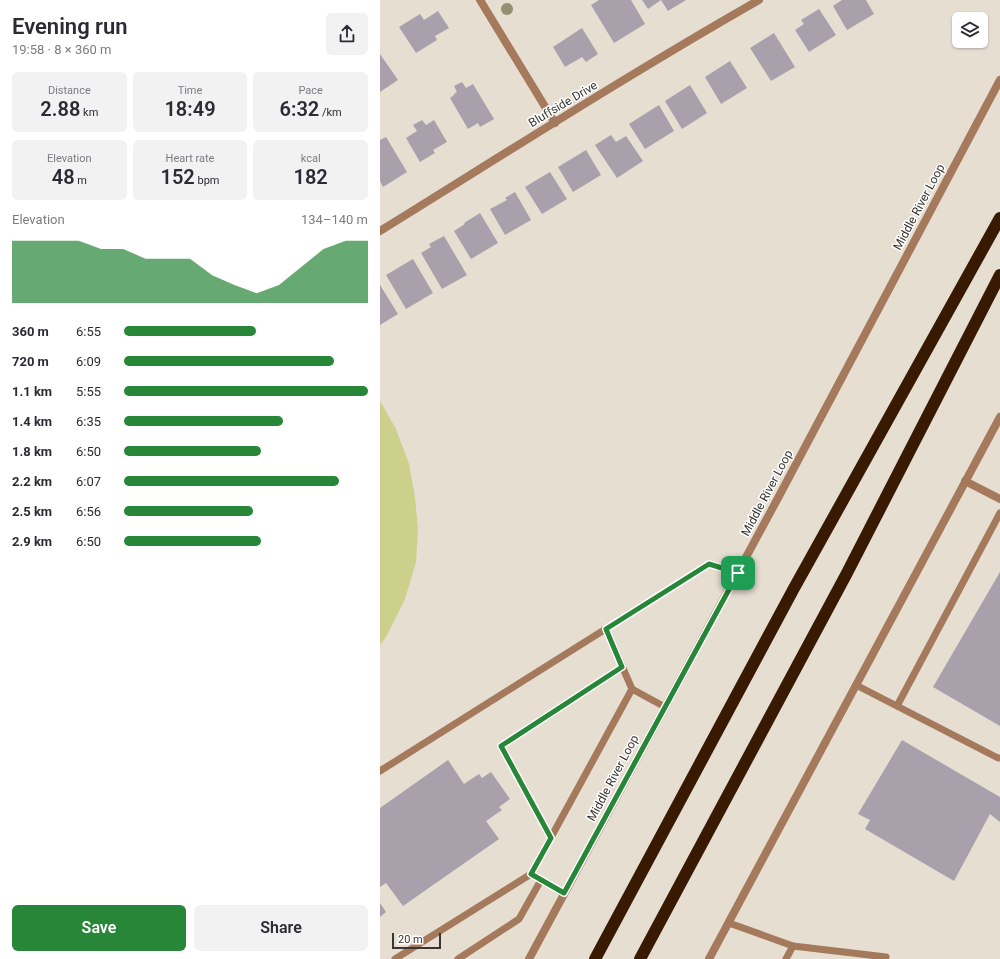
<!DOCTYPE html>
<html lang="en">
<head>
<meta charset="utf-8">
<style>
  :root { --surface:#fff; --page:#f2f2f3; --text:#2b2b33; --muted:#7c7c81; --accent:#278638 }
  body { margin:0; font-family:Roboto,sans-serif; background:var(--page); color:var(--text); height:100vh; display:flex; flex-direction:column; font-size:15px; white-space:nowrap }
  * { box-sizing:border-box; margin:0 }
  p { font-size:13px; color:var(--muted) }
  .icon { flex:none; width:22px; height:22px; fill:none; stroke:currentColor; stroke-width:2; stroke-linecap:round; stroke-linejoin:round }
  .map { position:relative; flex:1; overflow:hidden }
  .panel { display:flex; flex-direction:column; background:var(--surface); width:380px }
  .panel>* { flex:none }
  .tools { position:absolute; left:572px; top:12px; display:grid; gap:8px }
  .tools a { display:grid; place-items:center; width:36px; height:36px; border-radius:6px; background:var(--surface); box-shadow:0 1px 3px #0004; font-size:20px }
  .scale { position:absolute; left:12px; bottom:10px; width:49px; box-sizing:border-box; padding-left:4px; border:2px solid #393531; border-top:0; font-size:11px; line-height:14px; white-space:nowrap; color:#393531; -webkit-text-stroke:3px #fff; paint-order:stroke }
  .pin { position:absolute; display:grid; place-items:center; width:34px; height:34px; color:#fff; margin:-17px; border-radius:8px; box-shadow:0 2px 6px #0006 }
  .round { display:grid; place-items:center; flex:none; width:42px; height:42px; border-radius:6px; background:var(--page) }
  .head { display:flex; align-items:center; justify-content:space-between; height:68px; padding:0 12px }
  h1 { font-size:22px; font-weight:600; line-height:30px }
  .metrics { display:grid; grid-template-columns:repeat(3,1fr); gap:6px; height:68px; padding:4px 12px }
  .metrics div { display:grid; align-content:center; border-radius:6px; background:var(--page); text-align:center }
  .metrics b { font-size:20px; font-weight:600 }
  .metrics small { font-size:11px; font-weight:400 }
  .metrics p { font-size:11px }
  .chart { height:112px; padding:8px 12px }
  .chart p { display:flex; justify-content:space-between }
  .chart svg { width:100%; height:72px; margin-top:4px; fill:var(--accent); opacity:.7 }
  .cta { display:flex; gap:8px; margin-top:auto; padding:8px 12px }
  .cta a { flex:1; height:46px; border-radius:6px; background:var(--accent); color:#fff; font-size:16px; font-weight:600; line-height:46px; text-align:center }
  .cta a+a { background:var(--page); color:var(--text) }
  ul { padding:0 12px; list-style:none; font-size:13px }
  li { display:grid; grid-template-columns:64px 48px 1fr; align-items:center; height:30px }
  li i { height:10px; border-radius:5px; background:var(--accent) }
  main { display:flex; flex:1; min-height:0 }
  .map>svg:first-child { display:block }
  .grass { fill:#ccd08b }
  .building { fill:#a9a0ac }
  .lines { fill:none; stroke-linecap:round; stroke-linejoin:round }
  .lane { stroke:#a4795c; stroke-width:7 }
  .street { stroke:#a4795c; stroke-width:8 }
  .highway { stroke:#381a02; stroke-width:12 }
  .tree { fill:#93906f }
  .route-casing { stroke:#fff; stroke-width:8 }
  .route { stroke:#278638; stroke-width:5 }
  .labels { text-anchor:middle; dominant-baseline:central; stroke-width:3; stroke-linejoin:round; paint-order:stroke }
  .street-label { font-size:12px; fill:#393531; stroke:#fff }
</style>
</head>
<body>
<main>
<section class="panel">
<div class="head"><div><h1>Evening run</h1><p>19:58 · 8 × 360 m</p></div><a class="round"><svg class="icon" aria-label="share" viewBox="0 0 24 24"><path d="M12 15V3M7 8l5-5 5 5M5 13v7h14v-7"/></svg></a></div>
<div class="metrics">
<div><p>Distance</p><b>2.88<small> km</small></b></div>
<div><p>Time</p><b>18:49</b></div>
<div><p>Pace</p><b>6:32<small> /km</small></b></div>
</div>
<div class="metrics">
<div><p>Elevation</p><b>48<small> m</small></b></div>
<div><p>Heart rate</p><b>152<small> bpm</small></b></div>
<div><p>kcal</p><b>182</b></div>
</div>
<div class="chart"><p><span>Elevation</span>134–140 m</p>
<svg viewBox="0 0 160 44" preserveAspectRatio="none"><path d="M0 44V6L10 6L20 6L30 6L40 11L50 11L60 17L70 17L80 17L90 27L100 33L110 38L120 33L130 22L140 11L150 6L160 6V44z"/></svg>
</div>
<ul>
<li><b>360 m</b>6:55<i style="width:54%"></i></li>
<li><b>720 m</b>6:09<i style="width:86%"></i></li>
<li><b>1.1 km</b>5:55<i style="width:100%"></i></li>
<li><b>1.4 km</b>6:35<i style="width:65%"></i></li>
<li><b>1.8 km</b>6:50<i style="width:56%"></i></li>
<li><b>2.2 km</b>6:07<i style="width:88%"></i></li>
<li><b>2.5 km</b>6:56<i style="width:53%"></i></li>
<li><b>2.9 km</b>6:50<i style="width:56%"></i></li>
</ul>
<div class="cta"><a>Save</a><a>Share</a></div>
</section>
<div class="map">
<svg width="620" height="959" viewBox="0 0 620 959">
  <rect width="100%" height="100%" fill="#e7ded2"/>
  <polygon class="grass" points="0,401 16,429 29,464 35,497 38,530 36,562 25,599 6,637 0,645"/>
  <g class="building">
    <polygon points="219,0 251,0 265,24 234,43 211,5"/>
    <polygon points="262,0 306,0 288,11 281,0 268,9"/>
    <polygon points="462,0 486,0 494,14 467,30 453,6"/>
    <polygon points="439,9 456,35 429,52 415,30 424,24 421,20"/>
    <polygon points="58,11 69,28 55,36 57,40 36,53 19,27 40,14 44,20"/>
    <polygon points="202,28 218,54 206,62 202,57 185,67 173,47"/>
    <polygon points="394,33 415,67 391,81 370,48"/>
    <polygon points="0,54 18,80 0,92"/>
    <polygon points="350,61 367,88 341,104 325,77"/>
    <polygon points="82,82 86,88 93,84 114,119 100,127 98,123 88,129 70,98 74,95 74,94 77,92 74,86"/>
    <polygon points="310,85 327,113 302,129 285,101"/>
    <polygon points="279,105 294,131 265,149 249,124"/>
    <polygon points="42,120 46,125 54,120 67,142 53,150 55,153 40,162 26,138 37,131 33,125"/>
    <polygon points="231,135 236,142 246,136 263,161 237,178 215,145"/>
    <polygon points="6,137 27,172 3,187 0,181 0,140"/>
    <polygon points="206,150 221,175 193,192 178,167"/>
    <polygon points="170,172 187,199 162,214 145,187"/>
    <polygon points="135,192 151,220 125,235 110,209 127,200 125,198"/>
    <polygon points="100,213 118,243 91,259 74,231 85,224 84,223"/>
    <polygon points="64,236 87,275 62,289 41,253 51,247 49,244"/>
    <polygon points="33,259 53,293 26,309 6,275"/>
    <polygon points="0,285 18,314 0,325"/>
    <polygon points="620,572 620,726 553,687"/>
    <polygon points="522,740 620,797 620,822 610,814 574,881 485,829 490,820 478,814"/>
    <polygon points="68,760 84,784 99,774 102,778 111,772 130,799 119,807 122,810 106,821 119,839 23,906 6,883 0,887 0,808"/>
    <polygon points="0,903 6,912 0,917"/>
  </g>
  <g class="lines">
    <g class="lane">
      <polyline points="226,629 252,689 285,707"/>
      <polyline points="476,685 618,758 620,758"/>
      <polyline points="517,706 620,513"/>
      <polyline points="0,771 329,564 358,573"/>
      <polyline points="171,838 121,746 242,667"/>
      <polyline points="184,893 151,874 252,689"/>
      <polyline points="349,923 413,946 406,959"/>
      <polyline points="413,946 506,957"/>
      <polyline points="15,959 151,874"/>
      <polyline points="78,959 139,919 161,880"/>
    </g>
    <g class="street">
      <polyline points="100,0 175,123"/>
      <path d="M0,231C126,153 251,73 379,0"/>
      <polyline points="585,481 620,499"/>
      <polyline points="149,959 398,498 620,80"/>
      <polyline points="329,959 620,417"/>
    </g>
    <g class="highway">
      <polyline points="215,959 413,590 620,218"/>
      <polyline points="260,959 467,573 620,275"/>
    </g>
  </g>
  <circle class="tree" cx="127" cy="9" r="6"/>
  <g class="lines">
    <defs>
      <polygon id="route" points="329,564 358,573 184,893 151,874 171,838 121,746 242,667 226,629"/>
    </defs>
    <use href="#route" class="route-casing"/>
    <use href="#route" class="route"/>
  </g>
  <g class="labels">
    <g class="street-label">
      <text transform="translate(183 104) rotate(-31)">Bluffside Drive</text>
      <text transform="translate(539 207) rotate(-62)">Middle River Loop</text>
      <text transform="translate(387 493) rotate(-62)">Middle River Loop</text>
      <text transform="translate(233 778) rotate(-62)">Middle River Loop</text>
    </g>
  </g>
</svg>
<div class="tools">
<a><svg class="icon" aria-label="layers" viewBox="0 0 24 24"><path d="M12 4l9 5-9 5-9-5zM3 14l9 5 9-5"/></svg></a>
</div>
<div class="scale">20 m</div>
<div class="pin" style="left:358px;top:573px;background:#1e9e55"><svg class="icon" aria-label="arrive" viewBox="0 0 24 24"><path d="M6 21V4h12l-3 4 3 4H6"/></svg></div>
</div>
</main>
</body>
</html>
